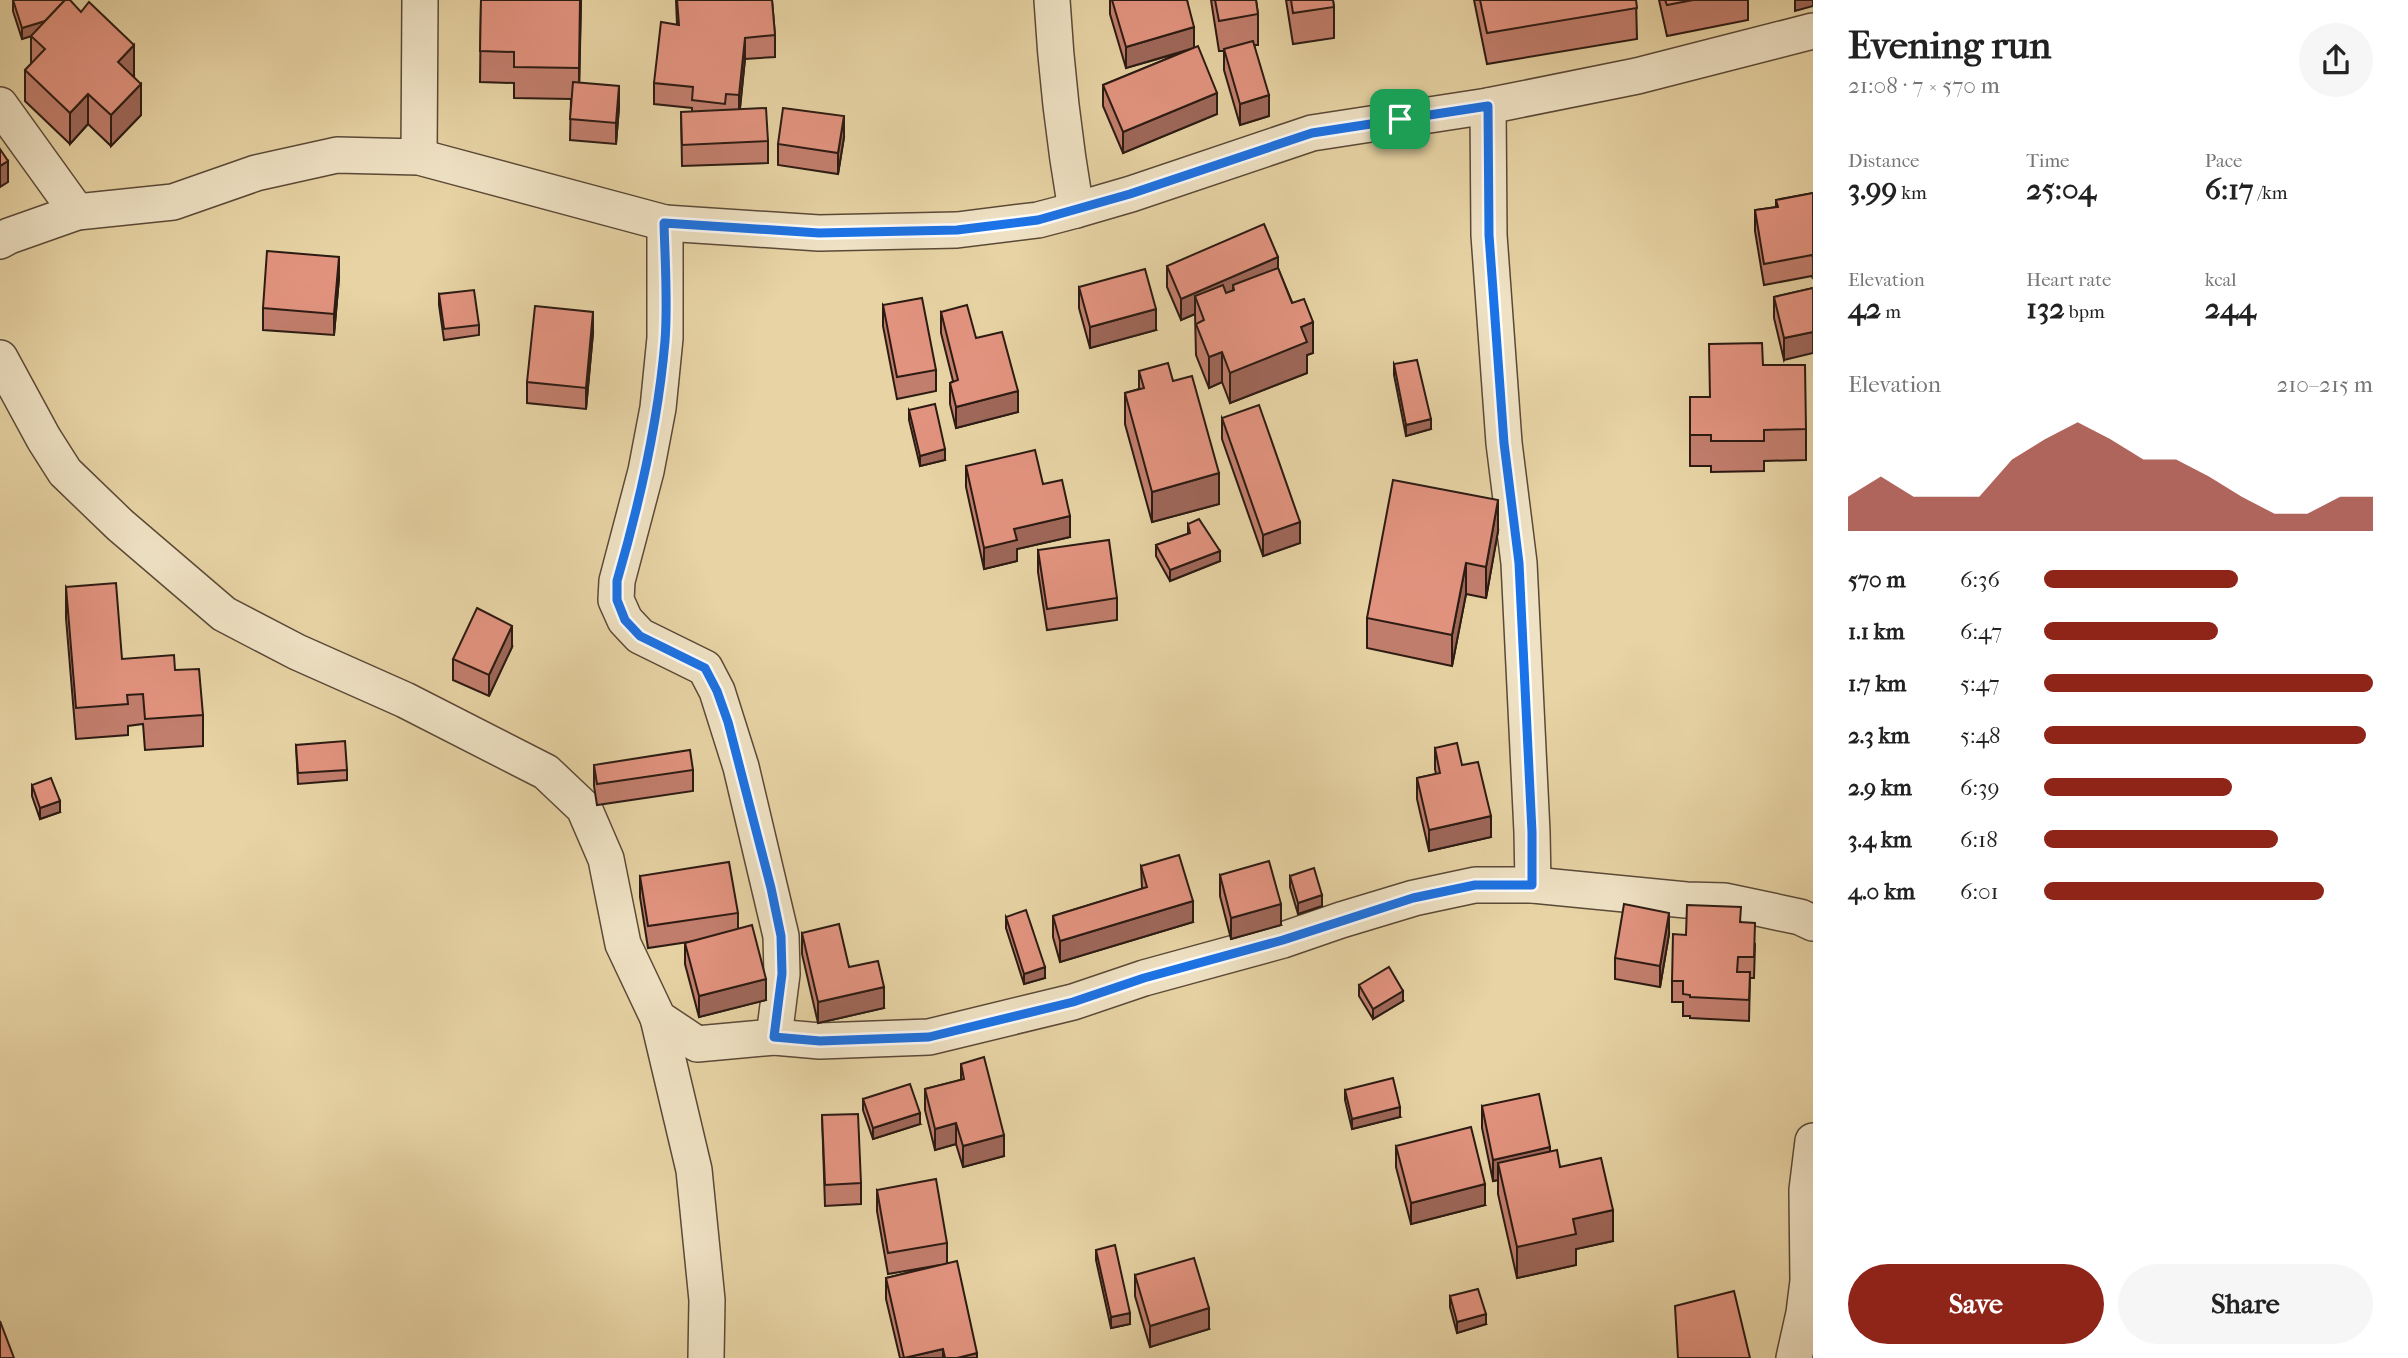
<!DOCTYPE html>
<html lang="en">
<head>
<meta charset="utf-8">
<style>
  :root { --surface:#fff; --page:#f6f6f6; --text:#222; --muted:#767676; --accent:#8f2418 }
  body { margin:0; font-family:"IM FELL French Canon",serif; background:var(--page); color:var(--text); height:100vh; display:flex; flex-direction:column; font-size:26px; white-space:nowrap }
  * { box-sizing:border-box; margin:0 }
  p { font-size:23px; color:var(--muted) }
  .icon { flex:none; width:38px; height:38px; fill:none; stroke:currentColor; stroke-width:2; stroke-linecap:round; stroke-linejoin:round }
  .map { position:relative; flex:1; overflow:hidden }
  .drawer { display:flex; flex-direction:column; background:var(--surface); width:595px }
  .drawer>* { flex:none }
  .pin { position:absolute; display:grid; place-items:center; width:60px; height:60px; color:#fff; margin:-30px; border-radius:14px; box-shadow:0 4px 10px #0006 }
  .round { display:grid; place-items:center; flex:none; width:74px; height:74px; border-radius:37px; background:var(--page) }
  .headline { display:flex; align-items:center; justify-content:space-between; height:119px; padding:0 35px }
  h1 { font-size:38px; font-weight:800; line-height:52px }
  .figures { display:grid; grid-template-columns:repeat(3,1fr); gap:10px; height:119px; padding:7px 35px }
  .figures div { display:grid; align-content:center }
  .figures b { font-size:30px; font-weight:800 }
  .figures small { font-size:19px; font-weight:400 }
  .figures p { font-size:19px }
  .chart { height:196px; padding:14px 35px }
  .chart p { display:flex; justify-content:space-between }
  .chart svg { width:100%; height:126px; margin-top:7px; fill:var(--accent); opacity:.7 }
  .action { display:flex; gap:14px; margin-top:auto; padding:14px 35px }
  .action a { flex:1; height:80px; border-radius:42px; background:var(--accent); color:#fff; font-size:28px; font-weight:800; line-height:80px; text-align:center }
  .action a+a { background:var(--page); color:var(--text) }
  ul { padding:0 35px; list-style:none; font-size:23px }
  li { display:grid; grid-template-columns:112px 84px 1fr; align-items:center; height:52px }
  li i { height:18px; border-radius:9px; background:var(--accent) }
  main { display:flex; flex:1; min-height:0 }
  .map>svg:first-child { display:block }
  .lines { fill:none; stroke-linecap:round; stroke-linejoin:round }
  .minor-casing { stroke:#5b4937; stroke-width:38 }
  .minor { stroke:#efe2c4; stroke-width:35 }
  .wall { fill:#c27e6d; stroke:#2c1b13; stroke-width:2 }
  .shaded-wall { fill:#9e6759; stroke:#2c1b13; stroke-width:2 }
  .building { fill:#e2937f; stroke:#2c1b13; stroke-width:2 }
  .route-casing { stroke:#fff; stroke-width:14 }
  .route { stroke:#1a73e8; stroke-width:9 }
</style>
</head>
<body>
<main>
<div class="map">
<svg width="1813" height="1358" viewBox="0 0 1813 1358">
  <rect width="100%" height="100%" fill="#e7d3a4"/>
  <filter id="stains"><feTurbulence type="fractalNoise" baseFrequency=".00286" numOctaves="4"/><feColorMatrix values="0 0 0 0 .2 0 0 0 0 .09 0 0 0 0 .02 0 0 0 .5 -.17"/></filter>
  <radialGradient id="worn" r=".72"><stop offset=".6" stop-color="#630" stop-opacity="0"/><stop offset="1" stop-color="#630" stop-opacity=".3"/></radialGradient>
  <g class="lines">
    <defs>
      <g id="minor">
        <path d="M1052,0C1056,71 1064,140 1076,210"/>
        <polyline points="0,105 77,212"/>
        <polyline points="1488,106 1489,235 1504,443 1519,563 1532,832 1533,885"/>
        <polyline points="419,157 420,0"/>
        <polyline points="665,223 665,338 658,408 646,471 617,581 616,600 625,620 640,636 705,668 717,691 741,767 781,936 782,974 774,1037"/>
        <polyline points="0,241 9,236 77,212 173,202 256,173 337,155 419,157 665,223 819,233 957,230 1038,220 1076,210 1131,194 1312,133 1488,106 1637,76 1813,31"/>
        <polyline points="0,358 44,439 65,472 120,525 224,614 297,652 405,700 546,772 584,808 606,859 623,944 658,1018 697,1044 774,1037 820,1041 929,1037 1073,1002 1144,978 1283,940 1341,920 1414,898 1475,885 1533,885 1686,900 1725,901 1800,917 1813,923"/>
        <polyline points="658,1018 694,1170 707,1300 706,1358"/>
        <polyline points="1794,1358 1804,1313 1808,1281 1807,1190 1813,1141"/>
      </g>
    </defs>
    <use href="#minor" class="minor-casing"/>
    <use href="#minor" class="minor"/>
  </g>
  <g class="wall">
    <polygon points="13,0 134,76 133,77 141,115 111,146 88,124 70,144 25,101 25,70 31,64 31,36 22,39 13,11"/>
    <polygon points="481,0 581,0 579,83 619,107 616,144 570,140 571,99 514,98 514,83 480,82"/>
    <polygon points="676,0 772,0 775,35 775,57 745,59 740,109 768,141 768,163 682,166 681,112 692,112 692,108 654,104 654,83 677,24"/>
    <polygon points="1110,0 1187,0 1194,47 1217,114 1123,153 1103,106 1103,85 1186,51 1126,68 1110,14"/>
    <polygon points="1211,0 1256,0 1258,14 1258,45 1254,45 1269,116 1240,125 1224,70 1224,51 1219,51"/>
    <polygon points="1286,0 1333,0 1334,7 1334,38 1293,44"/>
    <polygon points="1474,0 1636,0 1637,39 1487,64"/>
    <polygon points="1659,0 1748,0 1748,20 1667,36"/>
    <polygon points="844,137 838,174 778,165 778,144"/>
    <polygon points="1813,193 1813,279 1812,276 1764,285 1755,231 1755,210 1776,207 1776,200"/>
    <polygon points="1167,266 1278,268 1313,353 1307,355 1307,373 1230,403 1222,382 1209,388 1196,355 1195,314 1181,320 1167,287"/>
    <polygon points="339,278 334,335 263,330 263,308"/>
    <polygon points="1079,287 1156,330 1090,348 1079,308"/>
    <polygon points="1813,288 1784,360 1774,318 1774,297"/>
    <polygon points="439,294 479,325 479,335 444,340 439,305"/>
    <polygon points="883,305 936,370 936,391 897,399 883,326"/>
    <polygon points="941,312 976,338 1018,412 956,428 950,404 950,383 953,381 941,333"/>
    <polygon points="593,333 586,409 527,403 527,382"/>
    <polygon points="1394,364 1431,429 1406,436 1394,375"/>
    <polygon points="1763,365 1806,429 1806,460 1764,461 1764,471 1711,472 1711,466 1690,466 1690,397 1710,397"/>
    <polygon points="1139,371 1173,381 1219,504 1152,522 1125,424 1125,393 1139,389"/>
    <polygon points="909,410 945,460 920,466 909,420"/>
    <polygon points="1222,418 1300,543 1263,556 1222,439"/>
    <polygon points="966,466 1043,484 1070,537 1017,549 1017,561 984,569 966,487"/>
    <polygon points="1188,524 1220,561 1170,581 1156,556 1156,545 1188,534"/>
    <polygon points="1498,531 1486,598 1466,594 1452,666 1367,648 1367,618"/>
    <polygon points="1038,550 1117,598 1117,620 1047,630 1038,572"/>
    <polygon points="66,587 122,659 175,670 203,715 203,746 145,750 143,724 128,726 128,735 76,739 66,618"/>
    <polygon points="512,647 489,696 453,680 453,659"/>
    <polygon points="296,745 347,770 347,780 298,784"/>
    <polygon points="1435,748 1462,765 1491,837 1429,851 1417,799 1417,778 1436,774 1435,769"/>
    <polygon points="594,765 693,770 693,791 597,805 594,786"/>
    <polygon points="32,785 60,812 40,819 32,796"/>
    <polygon points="1141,866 1193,922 1060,962 1053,937 1053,916 1142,889"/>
    <polygon points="1220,875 1281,925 1231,939 1220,896"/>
    <polygon points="640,876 738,913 738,929 766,1000 699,1017 685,964 685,943 695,941 648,948 640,897"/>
    <polygon points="1290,876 1322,906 1298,914 1290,887"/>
    <polygon points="1006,917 1045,978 1024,984 1006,928"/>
    <polygon points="1741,922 1755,944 1754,978 1750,978 1749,1021 1690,1018 1690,1016 1683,1016 1683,1002 1672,1002 1672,981 1686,935"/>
    <polygon points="802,933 849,967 884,1008 818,1023 802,954"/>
    <polygon points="1669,934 1660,987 1615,979 1615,958"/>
    <polygon points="1359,985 1403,1001 1373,1019 1359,996"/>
    <polygon points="961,1064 1004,1156 963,1167 956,1144 935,1150 925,1110 925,1089 961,1080"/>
    <polygon points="1345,1090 1400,1117 1352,1129 1345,1100"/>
    <polygon points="863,1099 920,1124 873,1139 863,1110"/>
    <polygon points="1482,1106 1550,1152 1613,1241 1576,1249 1576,1265 1517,1278 1498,1194 1498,1180 1493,1181 1482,1128"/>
    <polygon points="822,1115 861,1183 861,1204 825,1206"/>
    <polygon points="1396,1146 1485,1205 1411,1224 1396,1167"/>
    <polygon points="877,1190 947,1243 947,1264 977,1358 900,1358 886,1299 886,1278 940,1265 888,1274 877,1211"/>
    <polygon points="1096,1250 1130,1324 1111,1328 1096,1260"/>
    <polygon points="1135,1275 1209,1329 1150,1347 1135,1296"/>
    <polygon points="1450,1296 1486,1324 1457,1333 1450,1307"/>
  </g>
  <g class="shaded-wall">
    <polygon points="580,0 581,0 579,99 579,68"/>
    <polygon points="1795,0 1813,0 1813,6 1795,11"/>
    <polygon points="71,13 71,24 22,39 22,28"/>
    <polygon points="1194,27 1194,48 1126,68 1126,47"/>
    <polygon points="745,38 745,59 739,116 739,95"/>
    <polygon points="134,45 134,76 118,93 118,62"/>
    <polygon points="141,84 141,115 111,146 111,115"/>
    <polygon points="619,86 619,107 616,144 616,123"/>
    <polygon points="1217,93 1217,114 1123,153 1123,132"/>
    <polygon points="88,94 88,124 70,144 70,113"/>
    <polygon points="1269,95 1269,116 1240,125 1240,104"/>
    <polygon points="844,116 844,137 838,174 838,153"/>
    <polygon points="8,161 8,182 0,187 0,166"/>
    <polygon points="339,257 339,278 334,335 334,314"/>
    <polygon points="1278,257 1278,278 1234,290 1233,285 1233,297 1195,296 1195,314 1181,320 1181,299"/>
    <polygon points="1156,309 1156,330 1090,348 1090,327"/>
    <polygon points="593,312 593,333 586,409 586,388"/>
    <polygon points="1313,322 1313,353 1307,355 1307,373 1230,403 1230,373 1301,327"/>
    <polygon points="1813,332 1813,353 1784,360 1784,338"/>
    <polygon points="1222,352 1222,382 1209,388 1209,357"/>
    <polygon points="1018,391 1018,412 956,428 956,407"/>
    <polygon points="1431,419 1431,429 1406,436 1406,425"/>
    <polygon points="945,449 945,460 920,466 920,456"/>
    <polygon points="1219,473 1219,504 1152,522 1152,492"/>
    <polygon points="1498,500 1498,531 1486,598 1486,567"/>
    <polygon points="1070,516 1070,537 1017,549 1017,561 984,569 984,548 1014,529"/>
    <polygon points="1300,522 1300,543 1263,556 1263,535"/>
    <polygon points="1220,551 1220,561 1170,581 1170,570"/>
    <polygon points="1466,563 1466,594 1452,666 1452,635"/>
    <polygon points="512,626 512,647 489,696 489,675"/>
    <polygon points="60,801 60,812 40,819 40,808"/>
    <polygon points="1491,816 1491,837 1429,851 1429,830"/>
    <polygon points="1322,895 1322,906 1298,914 1298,903"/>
    <polygon points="1193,901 1193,922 1060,962 1060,941"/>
    <polygon points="1281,904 1281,925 1231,939 1231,918"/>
    <polygon points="1669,913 1669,934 1660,987 1660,966"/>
    <polygon points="1045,967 1045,978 1024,984 1024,974"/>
    <polygon points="766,979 766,1000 699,1017 699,996"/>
    <polygon points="884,987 884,1008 818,1023 818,1002"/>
    <polygon points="1403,991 1403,1001 1373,1019 1373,1009"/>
    <polygon points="1400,1107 1400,1117 1352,1129 1352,1119"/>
    <polygon points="920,1113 920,1124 873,1139 873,1128"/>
    <polygon points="956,1123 956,1144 935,1150 935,1129"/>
    <polygon points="1004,1135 1004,1156 963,1167 963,1146"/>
    <polygon points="1550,1147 1550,1168 1498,1163 1498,1180 1493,1181 1493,1160"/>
    <polygon points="1485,1184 1485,1205 1411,1224 1411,1203"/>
    <polygon points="1613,1210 1613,1241 1576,1249 1576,1265 1517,1278 1517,1247 1573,1219"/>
    <polygon points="1209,1308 1209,1329 1150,1347 1150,1326"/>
    <polygon points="1130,1313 1130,1324 1111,1328 1111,1317"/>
    <polygon points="1486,1314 1486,1324 1457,1333 1457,1322"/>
    <polygon points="943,1349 943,1358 904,1358"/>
    <polygon points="977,1353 977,1358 957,1358"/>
  </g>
  <g class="building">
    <polygon points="13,0 65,0 45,21 22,28"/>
    <polygon points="65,0 70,0 81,12 89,2 134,45 118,62 141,84 111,115 88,94 70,113 25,70 45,49 31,36"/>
    <polygon points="481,0 580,0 579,68 514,67 514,52 480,51"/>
    <polygon points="677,0 772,0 775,35 745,38 739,95 726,94 725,104 692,100 693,87 654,83 661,22 679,25"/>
    <polygon points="1112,0 1187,0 1194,27 1126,47"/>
    <polygon points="1215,0 1256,0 1258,14 1219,21"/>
    <polygon points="1291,0 1333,0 1334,7 1293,13"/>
    <polygon points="1480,0 1636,0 1637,8 1487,33"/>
    <polygon points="1665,0 1693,0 1667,5"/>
    <polygon points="1253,41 1269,95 1240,104 1224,49"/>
    <polygon points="1198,46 1217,93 1123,132 1103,85"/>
    <polygon points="573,82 619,86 616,123 570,119"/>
    <polygon points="766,108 768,141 682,145 681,112"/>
    <polygon points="783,108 844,116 838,153 778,144"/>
    <polygon points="0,149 8,161 0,166"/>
    <polygon points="1813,193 1813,258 1812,255 1764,264 1755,210 1778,207 1776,200"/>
    <polygon points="1264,224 1278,257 1181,299 1167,266"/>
    <polygon points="267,251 339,257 334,314 263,308"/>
    <polygon points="1278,268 1292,303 1304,299 1313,322 1301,327 1307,342 1230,373 1222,352 1209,357 1196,324 1204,320 1195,296 1223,285 1226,293 1234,290 1233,285"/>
    <polygon points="1145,269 1156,309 1090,327 1079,287"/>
    <polygon points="1813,288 1813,332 1784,338 1774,297"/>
    <polygon points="474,290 479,325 444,329 439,294"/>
    <polygon points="922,298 936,370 897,377 883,305"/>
    <polygon points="967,305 976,338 1002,332 1018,391 956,407 950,383 958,380 941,312"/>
    <polygon points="535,306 593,312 586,388 527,382"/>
    <polygon points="1762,343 1763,365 1805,365 1806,429 1764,430 1764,441 1711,441 1711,435 1690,435 1690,397 1710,397 1709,344"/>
    <polygon points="1417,360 1431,419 1406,425 1394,364"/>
    <polygon points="1168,363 1173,381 1192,376 1219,473 1152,492 1125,393 1144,388 1139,371"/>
    <polygon points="935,404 945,449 920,456 909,410"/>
    <polygon points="1259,405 1300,522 1263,535 1222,418"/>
    <polygon points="1035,450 1043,484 1062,480 1070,516 1014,529 1017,540 984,548 966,466"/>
    <polygon points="1393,480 1498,500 1486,567 1466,563 1452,635 1367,618"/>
    <polygon points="1199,519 1220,551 1170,570 1156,545 1190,533 1188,524"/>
    <polygon points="1109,540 1117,598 1047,609 1038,550"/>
    <polygon points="116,583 122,659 174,655 175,670 199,669 203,715 145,719 143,694 127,695 128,704 76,708 66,587"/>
    <polygon points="477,608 512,626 489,675 453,659"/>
    <polygon points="345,741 347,770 298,773 296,745"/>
    <polygon points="1457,743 1462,765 1478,762 1491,816 1429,830 1417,778 1440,773 1435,748"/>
    <polygon points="690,750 693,770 597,784 594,765"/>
    <polygon points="51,778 60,801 40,808 32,785"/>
    <polygon points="1179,855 1193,901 1060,941 1053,916 1147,887 1141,866"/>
    <polygon points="1269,861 1281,904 1231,918 1220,875"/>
    <polygon points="729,862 738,913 648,926 640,876"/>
    <polygon points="1314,868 1322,895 1298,903 1290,876"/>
    <polygon points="1624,904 1669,913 1660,966 1615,958"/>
    <polygon points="1687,905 1741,907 1740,922 1755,923 1754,957 1738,957 1737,972 1750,972 1749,1000 1690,997 1690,995 1683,994 1683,981 1672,981 1673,934 1686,935"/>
    <polygon points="1026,910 1045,967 1024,974 1006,917"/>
    <polygon points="839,924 849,967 878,961 884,987 818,1002 802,933"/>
    <polygon points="752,925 766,979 699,996 685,943"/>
    <polygon points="1389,967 1403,991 1373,1009 1359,985"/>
    <polygon points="984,1057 1004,1135 963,1146 956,1123 935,1129 925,1089 964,1079 961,1064"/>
    <polygon points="1393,1078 1400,1107 1352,1119 1345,1090"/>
    <polygon points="910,1084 920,1113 873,1128 863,1099"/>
    <polygon points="1539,1094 1550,1147 1493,1160 1482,1106"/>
    <polygon points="858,1114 861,1183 825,1185 822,1115"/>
    <polygon points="1471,1127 1485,1184 1411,1203 1396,1146"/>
    <polygon points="1557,1150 1560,1167 1601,1158 1613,1210 1573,1219 1576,1234 1517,1247 1498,1163"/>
    <polygon points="936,1179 947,1243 888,1253 877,1190"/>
    <polygon points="1115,1245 1130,1313 1111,1317 1096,1250"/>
    <polygon points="1194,1258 1209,1308 1150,1326 1135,1275"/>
    <polygon points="957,1261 977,1353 957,1358 945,1358 943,1349 904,1358 886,1278"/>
    <polygon points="1478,1289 1486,1314 1457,1322 1450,1296"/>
    <polygon points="1734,1291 1750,1358 1678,1358 1675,1306"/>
    <polygon points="0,1321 14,1358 0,1358"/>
  </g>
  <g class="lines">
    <defs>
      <path id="route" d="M1488,106L1489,235L1504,443L1519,563L1532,832V885H1475L1413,898L1283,940L1144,978L1073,1002L929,1037L820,1041L774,1037L782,974L781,936L771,888L728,722L717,691L705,668L640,636L625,620L617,600V581C640,502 658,423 665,341C668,302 665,262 664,223L819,233L957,230L1038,220L1130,194L1312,133Z"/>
    </defs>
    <use href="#route" class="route-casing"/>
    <use href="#route" class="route"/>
  </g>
  <rect width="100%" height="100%" filter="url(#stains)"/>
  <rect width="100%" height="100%" fill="url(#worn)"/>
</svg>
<div class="pin" style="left:1400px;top:119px;background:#1e9e55"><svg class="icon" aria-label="arrive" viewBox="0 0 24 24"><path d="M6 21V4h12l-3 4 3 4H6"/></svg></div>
</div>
<section class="drawer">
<div class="headline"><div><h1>Evening run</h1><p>21:08 · 7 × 570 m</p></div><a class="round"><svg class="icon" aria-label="share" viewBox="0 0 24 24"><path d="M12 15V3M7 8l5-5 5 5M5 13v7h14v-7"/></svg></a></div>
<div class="figures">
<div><p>Distance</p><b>3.99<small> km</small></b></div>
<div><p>Time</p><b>25:04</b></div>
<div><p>Pace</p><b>6:17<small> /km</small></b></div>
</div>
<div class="figures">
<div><p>Elevation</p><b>42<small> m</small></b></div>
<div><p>Heart rate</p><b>132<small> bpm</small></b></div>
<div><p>kcal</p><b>244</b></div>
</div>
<div class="chart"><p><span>Elevation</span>210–215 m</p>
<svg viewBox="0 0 160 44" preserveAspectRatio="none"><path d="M0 44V32L10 25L20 32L30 32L40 32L50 19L60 12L70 6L80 12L90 19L100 19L110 25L120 32L130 38L140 38L150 32L160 32V44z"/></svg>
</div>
<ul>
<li><b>570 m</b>6:36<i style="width:59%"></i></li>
<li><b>1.1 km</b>6:47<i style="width:53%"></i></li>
<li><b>1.7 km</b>5:47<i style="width:100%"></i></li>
<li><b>2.3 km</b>5:48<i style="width:98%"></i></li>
<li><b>2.9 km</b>6:39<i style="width:57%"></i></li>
<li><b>3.4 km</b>6:18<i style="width:71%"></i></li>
<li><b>4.0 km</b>6:01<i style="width:85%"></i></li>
</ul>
<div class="action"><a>Save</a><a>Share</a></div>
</section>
</main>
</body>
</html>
